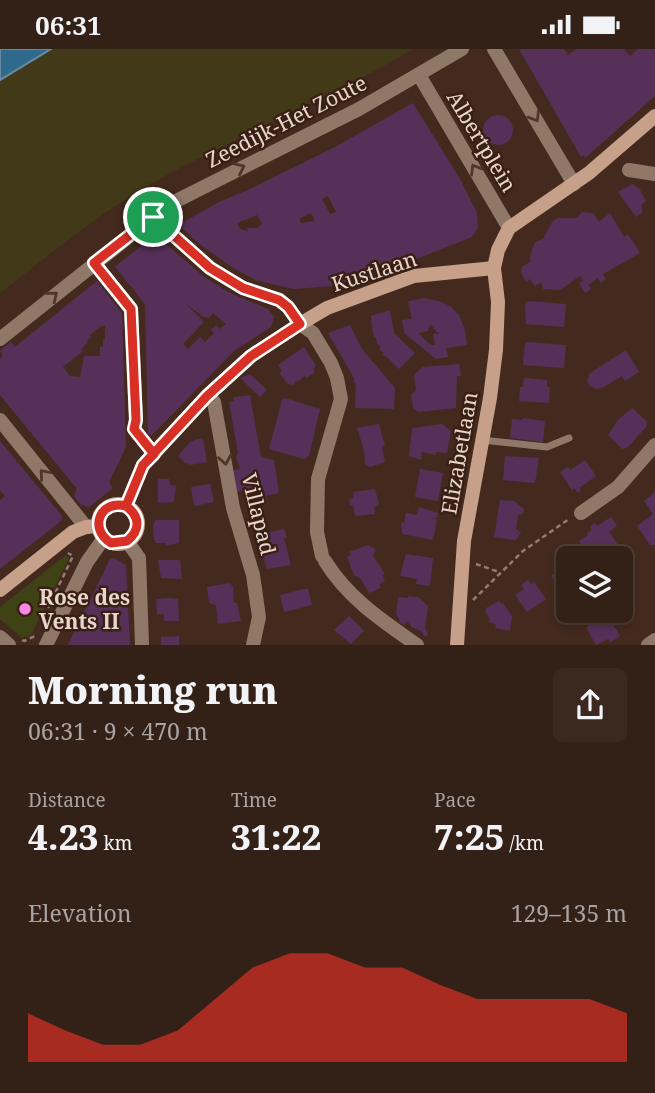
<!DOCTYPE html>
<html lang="en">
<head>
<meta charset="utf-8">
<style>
  :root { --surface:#332016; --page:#3b281f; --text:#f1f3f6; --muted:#a9a3a1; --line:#4e3e35; --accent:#d93025 }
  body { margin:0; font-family:"Noto Serif",serif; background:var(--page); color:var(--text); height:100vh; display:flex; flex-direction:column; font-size:26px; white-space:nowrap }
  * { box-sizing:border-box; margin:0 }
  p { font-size:23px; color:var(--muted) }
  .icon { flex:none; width:38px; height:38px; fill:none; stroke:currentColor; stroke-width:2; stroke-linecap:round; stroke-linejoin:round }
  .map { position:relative; height:596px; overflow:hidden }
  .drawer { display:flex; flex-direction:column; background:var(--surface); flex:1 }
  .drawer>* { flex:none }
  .fabs { position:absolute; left:556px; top:497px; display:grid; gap:14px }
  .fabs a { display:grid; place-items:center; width:77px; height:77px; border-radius:10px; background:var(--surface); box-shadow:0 4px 10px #0003,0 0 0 2px var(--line); font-size:35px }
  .pin { position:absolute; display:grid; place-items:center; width:60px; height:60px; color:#fff; margin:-30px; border:4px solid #fff; border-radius:50%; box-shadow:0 2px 7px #0007 }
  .round { display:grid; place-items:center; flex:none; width:74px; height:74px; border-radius:10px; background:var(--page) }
  .head { display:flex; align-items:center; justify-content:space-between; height:119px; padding:0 28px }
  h1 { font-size:38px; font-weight:800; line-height:52px }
  .figures { display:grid; grid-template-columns:repeat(3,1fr); gap:10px; height:119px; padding:7px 28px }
  .figures div { display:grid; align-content:center }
  .figures b { font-size:35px; font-weight:800 }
  .figures small { font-size:19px; font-weight:400 }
  .figures p { font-size:19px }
  .chart { height:196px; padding:14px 28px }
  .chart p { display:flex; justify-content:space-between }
  .chart svg { width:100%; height:126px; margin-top:7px; fill:var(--accent); opacity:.7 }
  .status { display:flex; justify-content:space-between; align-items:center; height:49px; padding:0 35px; background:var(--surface); direction:ltr }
  .status svg { height:19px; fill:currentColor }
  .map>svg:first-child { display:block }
  .green { fill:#3f4214 }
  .sand { fill:#413918 }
  .water { fill:#2f698c; stroke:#668aa0; stroke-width:2 }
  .building { fill:#573059; fill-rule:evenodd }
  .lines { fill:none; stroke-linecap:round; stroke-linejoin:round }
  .path { stroke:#927c72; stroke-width:2.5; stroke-dasharray:5 3.5; stroke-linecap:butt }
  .lane { stroke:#907869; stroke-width:7 }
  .street { stroke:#907869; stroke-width:14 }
  .secondary { stroke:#c6a088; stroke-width:14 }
  .oneway { stroke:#503629 }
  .route-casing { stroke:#fff; stroke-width:14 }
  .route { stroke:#d93025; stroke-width:9 }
  .poi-dot { fill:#fa87e7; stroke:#3a2014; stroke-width:2.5 }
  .labels { text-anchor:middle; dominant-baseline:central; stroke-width:5; stroke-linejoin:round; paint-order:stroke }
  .street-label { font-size:21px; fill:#e8d6ce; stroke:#3a2014 }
  .poi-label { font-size:21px; font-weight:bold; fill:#e8d6ce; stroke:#3a2014; text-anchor:start }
</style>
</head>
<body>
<div class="status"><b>06:31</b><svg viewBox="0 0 49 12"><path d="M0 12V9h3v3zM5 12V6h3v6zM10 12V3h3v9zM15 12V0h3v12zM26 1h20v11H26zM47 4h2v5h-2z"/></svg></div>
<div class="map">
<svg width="655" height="596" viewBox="0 0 655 596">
  <rect width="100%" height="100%" fill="#442a1e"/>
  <polygon class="green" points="66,506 69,509 31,586 22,589 0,570 0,558"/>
  <path class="sand" d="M51,0H413C331,50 240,85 156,132C100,163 51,205 0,244V31Z"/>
  <polygon class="water" points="0,0 51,0 0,31"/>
  <g class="building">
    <polygon points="519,0 564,0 568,6 577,0 624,0 630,7 638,0 655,0 655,47 585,109 583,106 581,108"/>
    <path d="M413,54L460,130L477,164L478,178L472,188L414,211L368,226L332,237L294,240L258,232L233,219L201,196L184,181L180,175L219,153L250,140L335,98ZM328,147L336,163L330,165L322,150ZM311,164L315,172L301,174L299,170ZM257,166L262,175L257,179H247L248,182L240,180L237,174Z"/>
    <circle cx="498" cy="81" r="15"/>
    <polygon points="632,135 639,139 646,152 641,156 643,163 636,168 618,143"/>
    <polygon points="582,163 593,164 599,173 610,164 624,188 628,185 640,204 603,225 606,230 601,234 598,229 588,236 591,240 585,244 579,234 583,232 580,227 560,241 543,240 541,233 535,237 530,230 526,233 521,223 522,218 531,212 530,207 535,193 543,190 552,173 558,169 577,169"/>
    <path d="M150,181L204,228L230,244L268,260L274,268L271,278L234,302L151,387L148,384L145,255L115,218L142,196L139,191ZM185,254L202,267L209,269L213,264L226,275L220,280L216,276L211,281L214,284L205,293L200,288L188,300L183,295L204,273Z"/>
    <path d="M97,232L122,264L126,398L109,433L113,439L89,458L81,456L74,447L77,440L0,346V310L3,307L0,302L11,293L15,298ZM101,277H105V290H103V298H100V307H84L80,328L70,327L63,318L83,302L81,300L88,293L87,292L91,288L90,286Z"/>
    <path d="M424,249L439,252L450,257L459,266L465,281L467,296L446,299L448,308L436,310L404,284L402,271L412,270L408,252ZM431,276L439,285H433L435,296H431L418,284L428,282L429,277Z"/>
    <polygon points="527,252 566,255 564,278 526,275 525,255"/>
    <polygon points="390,261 394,284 415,304 399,320 387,308 382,306 384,304 379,300 381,298 377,294 376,288 374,288 372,277 371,267"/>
    <polygon points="350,276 362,300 395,339 394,360 355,359 356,334 354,334 354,329 328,284"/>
    <polygon points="525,293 566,296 564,319 523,316"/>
    <polygon points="304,298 316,317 313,320 315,323 307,329 305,327 297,333 296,331 293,336 288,335 279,324 282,322 278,316"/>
    <polygon points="626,301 639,323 625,332 622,327 604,338 596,340 590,337 587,332 590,324"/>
    <polygon points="459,315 461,327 457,327 456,359 418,363 413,359 411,346 416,341 414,326 423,318"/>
    <polygon points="250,325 267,341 260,348 240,329"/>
    <polygon points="524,329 547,331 547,338 550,338 549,354 519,352 520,338 523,338"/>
    <polygon points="250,346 261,408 274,411 279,444 266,447 268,455 263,456 262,452 249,454 249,450 245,451 242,442 236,443 232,422 240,420 236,408 238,404 229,353 234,352 233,349 236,348"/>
    <polygon points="285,349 320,360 309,407 304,410 269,400 282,351"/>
    <polygon points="632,359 647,373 646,378 628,398 622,400 608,386 618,371"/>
    <polygon points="523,369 545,372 543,393 510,389 512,370 523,371"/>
    <polygon points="379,375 385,397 382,398 385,413 370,418 365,416 364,401 357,379"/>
    <polygon points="442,375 451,382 447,404 436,403 436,406 422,403 421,411 409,407 412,379"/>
    <polygon points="203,389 207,413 190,416 187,413 186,415 178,407 191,392 194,393 194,391"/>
    <polygon points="0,392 62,467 61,472 0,520 0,451 5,447 0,441"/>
    <polygon points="505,407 539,409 535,434 503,431"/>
    <polygon points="585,411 596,427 579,439 581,441 578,444 574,439 572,441 560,423 568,418 570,421"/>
    <polygon points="420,420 443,424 438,452 415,448"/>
    <polygon points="158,430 169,430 170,436 176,437 174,453 158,454"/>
    <polygon points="210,435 214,453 194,457 191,438"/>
    <polygon points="375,440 379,456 374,459 375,465 355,467 353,456 350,456 349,450 354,449 353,443"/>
    <polygon points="655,443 655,496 650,496 637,477 653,465 644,452"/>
    <polygon points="500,451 514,452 524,460 523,465 518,466 516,480 521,483 516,491 494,488"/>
    <polygon points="419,458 438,464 437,469 430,469 437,470 433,491 402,485 401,473 404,474 406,464 417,466"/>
    <polygon points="611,468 617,477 609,483 619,497 617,499 618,501 607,509 582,509 577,502 583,498 579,492 588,486 587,484 592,481 590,478 595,474 597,477"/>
    <polygon points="156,471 179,471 179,494 166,497 166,494 156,494 154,490 153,476"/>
    <polygon points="284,480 287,489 284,489 291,516 267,520 256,486"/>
    <polygon points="368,496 376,501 373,507 385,525 382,526 385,532 379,535 381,539 369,544 361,530 354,526 347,508 351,506 349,503"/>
    <polygon points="406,505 433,509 430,537 416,535 417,530 400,527"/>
    <polygon points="114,509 126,516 130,596 68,596 110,510"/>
    <polygon points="158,511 180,511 182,530 161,529"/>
    <polygon points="558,522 562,528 569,523 569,549 566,551 551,527"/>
    <polygon points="528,531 531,535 534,533 546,550 527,563 515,546 524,540 521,536"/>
    <polygon points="230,534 233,538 234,554 237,554 241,572 218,575 216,556 209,554 207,538"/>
    <polygon points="304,540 308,540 312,556 284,563 280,546"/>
    <polygon points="408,547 418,548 428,557 425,579 428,585 425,588 421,582 413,579 407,572 405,576 399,573 400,571 396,565 398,548 408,549"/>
    <polygon points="168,549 178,550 179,572 164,572 164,565 157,565 156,550"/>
    <polygon points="499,552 501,555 503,554 512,567 510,582 495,579 496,575 489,573 490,569 485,563 486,559"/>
    <polygon points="349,567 364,582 351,595 334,581"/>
    <polygon points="605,567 609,568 620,587 611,593 608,590 596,596 586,578"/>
    <polygon points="179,587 179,596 161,596 161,588"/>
  </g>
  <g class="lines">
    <g class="path">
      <polyline points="476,515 499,523"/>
      <polyline points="473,551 523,502 569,470"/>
      <polyline points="48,559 73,507 68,504"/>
      <polyline points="22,591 24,592 35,587"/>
    </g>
    <polyline class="lane" points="482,391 547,398 569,389"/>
    <g class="street">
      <polyline points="494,0 574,135"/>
      <polyline points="419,26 509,179"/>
      <polyline points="629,121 655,125"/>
      <polyline points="153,168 210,219 243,239 280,251 288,258 300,275 313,284 331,314 337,329 341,350 318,430 317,483 322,507"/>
      <polyline points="94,214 131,260 136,371 134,380 154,405"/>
      <polyline points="0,290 170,155 359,60 462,0"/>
      <polyline points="207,347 214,353 233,459 253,526 259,568 253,596"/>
      <polyline points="0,371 86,478"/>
      <polyline points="581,464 618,438 655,396"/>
      <polyline points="127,492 139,509 142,596"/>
      <path d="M325,512C348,549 381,571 417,596"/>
      <polyline points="0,588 9,596"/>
      <polyline points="46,596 87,513 104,489"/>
      <polyline points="648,596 655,591"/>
    </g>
    <g class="secondary">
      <circle cx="118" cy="475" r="20"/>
      <polyline points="126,457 143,416 207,347 251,307 300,275 327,259 414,227 494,219"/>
      <polyline points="0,541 73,483 86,478 98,477"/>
      <polyline points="457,596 464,492 490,349 496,301 498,253 494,219 498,201 509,179 589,124 655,67"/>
    </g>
  </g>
  <defs><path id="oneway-chevron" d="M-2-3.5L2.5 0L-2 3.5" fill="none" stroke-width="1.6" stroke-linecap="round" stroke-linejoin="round" transform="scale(1.75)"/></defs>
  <g class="oneway">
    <use href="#oneway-chevron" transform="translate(535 68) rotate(59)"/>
    <use href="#oneway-chevron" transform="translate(240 119) rotate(-25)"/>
    <use href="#oneway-chevron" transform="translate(475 120) rotate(-121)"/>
    <use href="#oneway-chevron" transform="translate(53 247) rotate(-39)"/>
    <use href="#oneway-chevron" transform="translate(225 411) rotate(80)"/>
    <use href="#oneway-chevron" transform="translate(44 425) rotate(-130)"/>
  </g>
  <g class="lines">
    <defs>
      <path id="route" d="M153,168L94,214L131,260L136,371L134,380L154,405L143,416L126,457C100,450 88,480 111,494L127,492C141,481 140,467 126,457L143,416L207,347L251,307L300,275L288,258L279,251L243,239L210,219L153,168"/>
    </defs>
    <use href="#route" class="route-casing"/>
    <use href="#route" class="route"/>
  </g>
  <circle class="poi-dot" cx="25" cy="560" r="7"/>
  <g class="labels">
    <g class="street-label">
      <text transform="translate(286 72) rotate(-27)">Zeedijk-Het Zoute</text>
      <text transform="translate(482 92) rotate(59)">Albertplein</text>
      <text transform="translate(374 222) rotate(-18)">Kustlaan</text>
      <text transform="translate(459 404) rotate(-80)">Elizabetlaan</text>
      <text transform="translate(259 465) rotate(76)">Villapad</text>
    </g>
    <g class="poi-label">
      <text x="39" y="548">Rose des<tspan x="39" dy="24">Vents II</tspan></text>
    </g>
  </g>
</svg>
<div class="fabs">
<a><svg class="icon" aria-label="layers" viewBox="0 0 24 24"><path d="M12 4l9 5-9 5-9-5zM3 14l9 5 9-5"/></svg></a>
</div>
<div class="pin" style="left:153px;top:168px;background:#1e9e55"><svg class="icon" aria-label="arrive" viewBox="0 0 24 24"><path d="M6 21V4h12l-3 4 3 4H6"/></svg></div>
</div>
<section class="drawer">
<div class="head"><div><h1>Morning run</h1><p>06:31 · 9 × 470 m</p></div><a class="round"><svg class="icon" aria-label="share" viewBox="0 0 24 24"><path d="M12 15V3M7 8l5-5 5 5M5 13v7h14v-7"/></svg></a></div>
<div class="figures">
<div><p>Distance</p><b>4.23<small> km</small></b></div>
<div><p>Time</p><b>31:22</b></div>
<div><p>Pace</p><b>7:25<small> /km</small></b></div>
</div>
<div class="chart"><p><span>Elevation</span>129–135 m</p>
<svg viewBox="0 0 160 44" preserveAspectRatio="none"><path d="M0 44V27L10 33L20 38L30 38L40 33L50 22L60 11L70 6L80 6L90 11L100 11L110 17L120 22L130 22L140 22L150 22L160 27V44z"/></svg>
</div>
</section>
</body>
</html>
